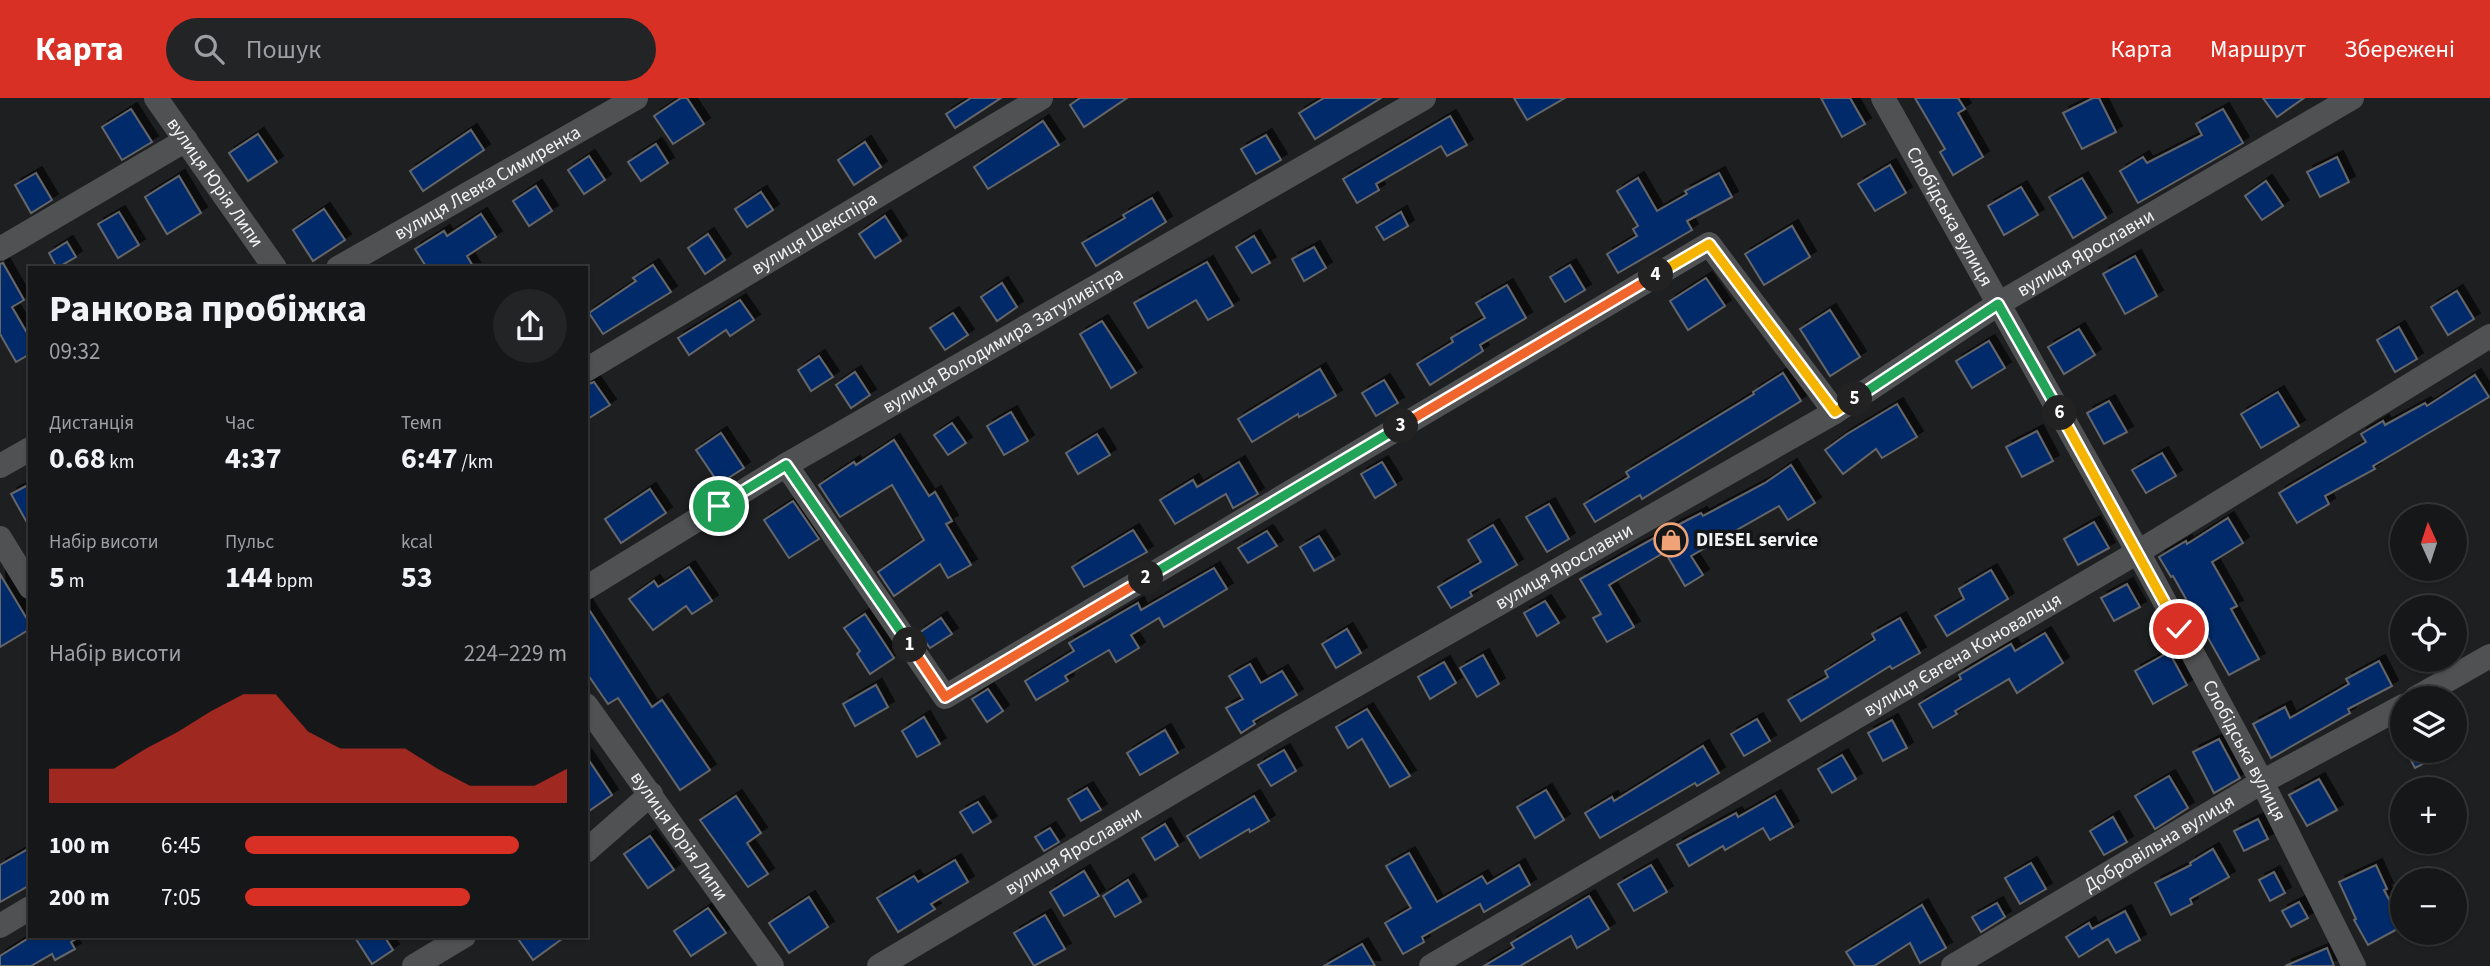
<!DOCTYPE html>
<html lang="uk">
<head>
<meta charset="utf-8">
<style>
  :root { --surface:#161719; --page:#232426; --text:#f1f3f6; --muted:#9e9fa2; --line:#353638; --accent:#d93025 }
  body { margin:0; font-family:"Source Sans 3",sans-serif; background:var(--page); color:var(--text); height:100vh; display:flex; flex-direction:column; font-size:26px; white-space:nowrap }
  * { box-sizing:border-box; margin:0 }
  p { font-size:23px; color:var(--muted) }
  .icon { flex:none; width:38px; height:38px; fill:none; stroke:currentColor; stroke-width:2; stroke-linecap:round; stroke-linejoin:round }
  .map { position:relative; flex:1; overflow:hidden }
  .drawer { position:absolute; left:28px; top:168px; width:560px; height:672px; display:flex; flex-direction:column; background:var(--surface); border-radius:0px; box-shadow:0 2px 5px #0004,0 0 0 2px var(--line) }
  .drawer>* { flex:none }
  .needle { width:46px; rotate:357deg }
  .buttons { position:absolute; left:2390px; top:406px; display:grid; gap:14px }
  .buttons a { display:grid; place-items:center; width:77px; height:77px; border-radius:50%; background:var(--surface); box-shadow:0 2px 5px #0004,0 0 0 2px var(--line); font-size:35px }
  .pin { position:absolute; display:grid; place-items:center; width:60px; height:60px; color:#fff; margin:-30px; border:4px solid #fff; border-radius:50%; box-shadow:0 2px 7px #0007 }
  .km { position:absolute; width:35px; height:35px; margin:-18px; border-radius:50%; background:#222; color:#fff; font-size:19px; line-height:35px; text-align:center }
  .round { display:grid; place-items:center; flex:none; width:74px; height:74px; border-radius:37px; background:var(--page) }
  .summary { display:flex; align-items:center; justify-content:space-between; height:119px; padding:0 21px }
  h1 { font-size:38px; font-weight:700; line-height:52px }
  .stats { display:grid; grid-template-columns:repeat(3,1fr); gap:10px; height:119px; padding:7px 21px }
  .stats div { display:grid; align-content:center }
  .stats b { font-size:30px; font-weight:700 }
  .stats small { font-size:19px; font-weight:400 }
  .stats p { font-size:19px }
  .chart { height:196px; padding:14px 21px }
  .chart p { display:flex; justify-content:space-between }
  .chart svg { width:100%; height:126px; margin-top:7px; fill:var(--accent); opacity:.7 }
  ul { padding:0 21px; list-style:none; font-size:23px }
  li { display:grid; grid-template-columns:112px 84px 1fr; align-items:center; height:52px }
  li i { height:18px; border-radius:9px; background:var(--accent) }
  header { display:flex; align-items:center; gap:42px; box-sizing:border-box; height:98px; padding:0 35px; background:var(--accent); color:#fff }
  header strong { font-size:33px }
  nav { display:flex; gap:38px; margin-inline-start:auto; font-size:24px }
  .search { width:490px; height:63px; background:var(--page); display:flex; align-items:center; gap:18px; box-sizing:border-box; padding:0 24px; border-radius:38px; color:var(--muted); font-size:26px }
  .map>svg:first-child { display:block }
  .building { fill:#052b6b; stroke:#656669; stroke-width:2; filter:url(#shadow) }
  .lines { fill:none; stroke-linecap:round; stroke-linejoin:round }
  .minor { stroke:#505152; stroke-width:24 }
  .split-1-casing { stroke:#fff; stroke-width:14 }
  .split-2-casing { stroke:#fff; stroke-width:14 }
  .split-3-casing { stroke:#fff; stroke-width:14 }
  .split-4-casing { stroke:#fff; stroke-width:14 }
  .split-5-casing { stroke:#fff; stroke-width:14 }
  .split-6-casing { stroke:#fff; stroke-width:14 }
  .split-7-casing { stroke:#fff; stroke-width:14 }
  .split-1 { stroke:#22a559; stroke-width:9 }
  .split-2 { stroke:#f0652b; stroke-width:9 }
  .split-3 { stroke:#22a559; stroke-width:9 }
  .split-4 { stroke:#f0652b; stroke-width:9 }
  .split-5 { stroke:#f5b400; stroke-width:9 }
  .split-6 { stroke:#22a559; stroke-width:9 }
  .split-7 { stroke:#f5b400; stroke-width:9 }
  .labels { text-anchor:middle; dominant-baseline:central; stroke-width:7; stroke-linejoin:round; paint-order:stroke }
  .street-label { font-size:19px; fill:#f1f2f4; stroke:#141618 }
  .poi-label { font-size:19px; font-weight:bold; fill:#f1f2f4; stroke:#141618; text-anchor:start }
</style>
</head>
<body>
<header>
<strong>Карта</strong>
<div class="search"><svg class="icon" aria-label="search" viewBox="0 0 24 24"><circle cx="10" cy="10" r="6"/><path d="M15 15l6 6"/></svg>Пошук</div>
<nav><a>Карта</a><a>Маршрут</a><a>Збережені</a></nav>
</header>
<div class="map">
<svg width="2490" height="868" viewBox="0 0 2490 868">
  <defs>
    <filter id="shadow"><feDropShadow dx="6" dy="-6" stdDeviation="0" flood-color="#0009"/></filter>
  </defs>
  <rect width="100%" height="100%" fill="#1e1f21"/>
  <g class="building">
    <polygon points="681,0 687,0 704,26 673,46 654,18"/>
    <polygon points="971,0 1001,0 955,30 946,16"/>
    <polygon points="1080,0 1127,0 1084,29 1070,7"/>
    <polygon points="1324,0 1381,0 1315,41 1299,15"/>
    <polygon points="1514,0 1565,0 1527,22"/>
    <polygon points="1821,0 1850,0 1865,26 1842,39"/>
    <polygon points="1915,0 1958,0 1965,11 1958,15 1983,59 1953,77 1940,54 1945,51"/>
    <polygon points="2093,0 2099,0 2116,34 2082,51 2063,15"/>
    <polygon points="2263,0 2304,0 2277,19"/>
    <polygon points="131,11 152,44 122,62 102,29"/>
    <polygon points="2223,11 2243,45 2138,105 2120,73 2143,59 2147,65 2202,37 2196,26"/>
    <polygon points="1450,18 1467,47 1447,58 1441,48 1376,86 1379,92 1357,105 1343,81"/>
    <polygon points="1043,23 1059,47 988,91 974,69"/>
    <polygon points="471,32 484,52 423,93 410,73"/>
    <polygon points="258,36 277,64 248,83 229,55"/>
    <polygon points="1266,37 1281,62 1256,76 1241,51"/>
    <polygon points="865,44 881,69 854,87 838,62"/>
    <polygon points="656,46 668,65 641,83 628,64"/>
    <polygon points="589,58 605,82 584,96 568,72"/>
    <polygon points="2337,59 2349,84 2320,99 2307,74"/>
    <polygon points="1890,67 1906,95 1875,113 1858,86"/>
    <polygon points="36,75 52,102 31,115 15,87"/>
    <polygon points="1719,75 1732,99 1687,123 1692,132 1618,175 1607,156 1637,138 1633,131 1638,128 1617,93 1638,80 1657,113 1687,96 1685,93"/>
    <polygon points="179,78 201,115 167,136 145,99"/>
    <polygon points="2082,80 2106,120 2073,140 2049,99"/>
    <polygon points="2266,83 2283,108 2262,122 2245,98"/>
    <polygon points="536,88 552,113 529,128 513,103"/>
    <polygon points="2021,89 2038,117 2004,137 1988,108"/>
    <polygon points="761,94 773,112 747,129 735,111"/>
    <polygon points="1152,100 1166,124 1096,168 1082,145 1125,120 1123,117"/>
    <polygon points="324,111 345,142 313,163 293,132"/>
    <polygon points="119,114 139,147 118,160 98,126"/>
    <polygon points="1401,114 1408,128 1384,142 1376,129"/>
    <polygon points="481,116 496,139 467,158 474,170 427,170 415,151 444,133 447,138"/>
    <polygon points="885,118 901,143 875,160 859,136"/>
    <polygon points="1792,128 1810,159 1764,187 1745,156"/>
    <polygon points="708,136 725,162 705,176 688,150"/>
    <polygon points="1254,138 1270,165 1252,175 1236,149"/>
    <polygon points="67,144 76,159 57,170 49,155"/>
    <polygon points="1314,149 1326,170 1304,183 1292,161"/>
    <polygon points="2135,158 2157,198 2125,216 2103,176"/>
    <polygon points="1207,164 1233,208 1208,222 1196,202 1148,230 1134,205"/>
    <polygon points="3,165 24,202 12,209 30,240 30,256 16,264 0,236 0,166"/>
    <polygon points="653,167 671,194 603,236 589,215 636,183 633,180"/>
    <polygon points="1570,167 1585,192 1565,204 1550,179"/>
    <polygon points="1706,180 1725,208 1688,232 1670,203"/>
    <polygon points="1002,185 1017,209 997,223 981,199"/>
    <polygon points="1507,187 1526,220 1480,247 1483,253 1430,287 1417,266 1453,244 1451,240 1485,220 1476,205"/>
    <polygon points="2457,193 2474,221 2448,237 2431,209"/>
    <polygon points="740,202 754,222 730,238 726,232 689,257 678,240"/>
    <polygon points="1830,212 1860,259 1830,278 1800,231"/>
    <polygon points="953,215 968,237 945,252 930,230"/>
    <polygon points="1102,223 1136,275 1111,290 1080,236"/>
    <polygon points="2399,229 2417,261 2395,274 2377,242"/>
    <polygon points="2079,231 2095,257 2064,276 2048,249"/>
    <polygon points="1989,243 2005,270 1972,290 1956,263"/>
    <polygon points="819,258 833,279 811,293 798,272"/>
    <polygon points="1320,271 1336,298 1299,319 1298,316 1252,344 1238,321"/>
    <polygon points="855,274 870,297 851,310 836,287"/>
    <polygon points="1783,275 1801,303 1642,401 1640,397 1595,424 1584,406 1629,379 1626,374 1754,296 1753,294"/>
    <polygon points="2475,277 2489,299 2373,368 2375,371 2325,398 2329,406 2297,425 2279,395 2366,344 2361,336 2383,323 2385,327 2425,305 2427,308"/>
    <polygon points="1384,282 1398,305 1376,318 1362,295"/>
    <polygon points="594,284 610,307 586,322 586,287"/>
    <polygon points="2278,294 2299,328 2261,350 2241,316"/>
    <polygon points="2109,303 2127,334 2104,346 2087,315"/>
    <polygon points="1897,306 1917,339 1882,360 1876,351 1843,376 1825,352 1847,336"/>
    <polygon points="1011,314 1028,343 1004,357 987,328"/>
    <polygon points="952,325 966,345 948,357 934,337"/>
    <polygon points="2037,333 2053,363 2022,379 2006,349"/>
    <polygon points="721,335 744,370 719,386 696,352"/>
    <polygon points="1097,336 1110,357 1078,376 1066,355"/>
    <polygon points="894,342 929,398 935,394 952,423 946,426 971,467 948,480 940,466 894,498 878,474 924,442 892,387 840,419 819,387 854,364 856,367"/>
    <polygon points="2162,355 2176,378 2146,395 2132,372"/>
    <polygon points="1239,364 1258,396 1233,410 1226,396 1175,426 1160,402 1193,382 1197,389"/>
    <polygon points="1382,364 1396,387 1375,400 1361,376"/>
    <polygon points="1791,367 1815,405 1788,422 1779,408 1691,458 1703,477 1685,488 1665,454 1609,487 1634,529 1607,544 1593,520 1601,516 1580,481 1674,429 1701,415 1703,418 1765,385"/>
    <polygon points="30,386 30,430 11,396"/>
    <polygon points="650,391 666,415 621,445 605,421"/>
    <polygon points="793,403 819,441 789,460 764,422"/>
    <polygon points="1549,406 1569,441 1547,454 1526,419"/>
    <polygon points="2228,420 2243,445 2212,464 2237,508 2231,511 2259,561 2229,577 2173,478 2171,479 2159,459 2186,443 2187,446"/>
    <polygon points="2094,424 2109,450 2078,467 2064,441"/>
    <polygon points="1493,427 1517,467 1470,494 1472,498 1451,510 1438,489 1481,464 1468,442"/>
    <polygon points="1133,432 1147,454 1084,489 1072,469"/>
    <polygon points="1267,433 1277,448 1248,465 1238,450"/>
    <polygon points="1319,438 1334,462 1314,473 1300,449"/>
    <polygon points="689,469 712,503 692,516 686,508 653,532 629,501 654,483 658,489"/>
    <polygon points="1214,470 1227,491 1164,529 1159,520 1131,537 1139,550 1116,564 1109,552 1065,578 1068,583 1036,602 1025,583 1074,553 1069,545 1138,505 1141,512"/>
    <polygon points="1991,472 2008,501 1947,538 1935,518 1964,501 1959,491"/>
    <polygon points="0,476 30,526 30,531 0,549"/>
    <polygon points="2127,486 2140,509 2114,523 2101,500"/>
    <polygon points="1545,503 1559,525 1537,538 1524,515"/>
    <polygon points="586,507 652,609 662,602 710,672 680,692 618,600 608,606 586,574"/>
    <polygon points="865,516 894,560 870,576 857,556 860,553 844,530"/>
    <polygon points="941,520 952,536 930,550 919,535"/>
    <polygon points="1900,520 1920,555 1892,571 1890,568 1801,623 1788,602 1828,579 1825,573 1875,542 1872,536"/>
    <polygon points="1347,531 1361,555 1336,570 1322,546"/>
    <polygon points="2045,535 2063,565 2017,595 2009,581 1955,613 1957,616 1933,630 1919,606 1961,581 1959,577 2011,546 2015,553"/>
    <polygon points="2169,554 2187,587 2153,606 2135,573"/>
    <polygon points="1483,557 1499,586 1477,599 1460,570"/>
    <polygon points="2379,563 2392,588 2348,611 2350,615 2271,660 2253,626 2285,609 2290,620 2349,586 2346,581"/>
    <polygon points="1444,564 1456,585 1430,601 1418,579"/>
    <polygon points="1250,566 1261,585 1282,573 1297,597 1253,623 1255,626 1241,635 1226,610 1243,601 1229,578"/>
    <polygon points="876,587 888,609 855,628 843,606"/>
    <polygon points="988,591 1003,613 987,624 972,601"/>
    <polygon points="1367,611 1410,678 1390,689 1362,641 1348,650 1336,629"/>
    <polygon points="924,619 940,646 917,659 902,633"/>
    <polygon points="1757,621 1770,643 1744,658 1731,636"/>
    <polygon points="1892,622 1907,650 1883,663 1868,635"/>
    <polygon points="1165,632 1178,655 1140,677 1127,655"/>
    <polygon points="2219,641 2240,680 2214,695 2193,654"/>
    <polygon points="1703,648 1719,675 1697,688 1695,685 1600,740 1585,715 1612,699 1614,703"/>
    <polygon points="1284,652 1296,673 1271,688 1258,667"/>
    <polygon points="2406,653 2448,653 2415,670"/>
    <polygon points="1842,657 1856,681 1832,695 1818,671"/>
    <polygon points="586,658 612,697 586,715"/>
    <polygon points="2169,678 2188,710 2155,731 2135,698"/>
    <polygon points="2319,681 2337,712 2307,728 2289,697"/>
    <polygon points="1087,690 1101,712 1081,723 1068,701"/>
    <polygon points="1546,692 1564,722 1535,740 1517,709"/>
    <polygon points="736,698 761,735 747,745 768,776 748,789 700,722"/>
    <polygon points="1254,698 1269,723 1250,734 1249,731 1200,760 1187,738"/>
    <polygon points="1775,698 1793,729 1770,742 1763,730 1725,752 1723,748 1689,768 1677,747 1736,715 1738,719"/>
    <polygon points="978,704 991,724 973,735 960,714"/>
    <polygon points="2113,719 2127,744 2104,757 2090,733"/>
    <polygon points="2258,721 2268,741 2244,753 2234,733"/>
    <polygon points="1165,726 1178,748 1155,762 1142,740"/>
    <polygon points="1050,730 1059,744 1044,753 1035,739"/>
    <polygon points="650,738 674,772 648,790 624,756"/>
    <polygon points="30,750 30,787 0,804 0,767"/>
    <polygon points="2213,751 2229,779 2190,801 2192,806 2171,817 2155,785 2191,767 2190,765"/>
    <polygon points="1409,755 1437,804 1482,778 1487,786 1519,767 1530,787 1484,814 1480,806 1422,839 1424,844 1403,856 1385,825 1411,810 1386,768"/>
    <polygon points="955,762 968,784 931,806 935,811 898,834 877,800 914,778 918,784"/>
    <polygon points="2031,765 2046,791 2020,806 2005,780"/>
    <polygon points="1651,767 1667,794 1634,813 1618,786"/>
    <polygon points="2376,767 2387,791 2384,792 2403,828 2368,847 2354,822 2356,821 2339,784"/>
    <polygon points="1084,773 1099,798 1064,818 1050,794"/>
    <polygon points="2274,774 2285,795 2270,803 2259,782"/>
    <polygon points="1128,782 1141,804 1115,819 1103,798"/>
    <polygon points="1589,798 1609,831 1577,850 1571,838 1520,868 1484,868 1514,850 1511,845"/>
    <polygon points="809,799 828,829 789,855 769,825"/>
    <polygon points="2299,804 2308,820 2291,829 2282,813"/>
    <polygon points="1997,805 2005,819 1981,834 1972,819"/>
    <polygon points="1922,807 1946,850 1920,865 1910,845 1874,868 1855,868 1846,854"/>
    <polygon points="708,810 726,835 691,858 674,833"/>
    <polygon points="2125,813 2140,842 2116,855 2108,841 2079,859 2066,839 2089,825 2092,831"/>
    <polygon points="1045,817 1065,851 1034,868 1014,835"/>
    <polygon points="32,838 81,838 71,844 75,851 55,862 52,856 31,868 0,868 0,858"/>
    <polygon points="354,838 384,838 393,852 372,866"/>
    <polygon points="516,838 566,838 533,862"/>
    <polygon points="1362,846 1375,868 1324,868"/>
    <polygon points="2327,850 2334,868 2285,868"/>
  </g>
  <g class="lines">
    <g class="minor">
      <path id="s1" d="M156,0L275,170"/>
      <path id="s2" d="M1883,0L2138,454L2262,684L2354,868"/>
      <polyline points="0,151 186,42"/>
      <path id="s3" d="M338,170L636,0"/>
      <path id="s4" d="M586,272L1041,0"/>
      <polyline points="786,367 945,599 1709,146 1835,314"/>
      <polyline points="0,368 30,351"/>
      <polyline points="0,440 30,489"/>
      <path id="s5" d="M586,490L786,367L1424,0"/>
      <polyline points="2416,600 2490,558"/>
      <path id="s6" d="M586,607L772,868"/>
      <polyline points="586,753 651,696"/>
      <polyline points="0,828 30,810"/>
      <polyline points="414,868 464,838"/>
      <path id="s7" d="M879,868L1286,627L1835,314L1998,206L2352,0"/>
      <path id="s8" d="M1431,868L2138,454L2490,238"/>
      <path id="s9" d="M1953,868L2262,684L2403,608"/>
    </g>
  </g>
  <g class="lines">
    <defs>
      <polyline id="split-1" points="719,408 786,367 910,547"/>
      <polyline id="split-2" points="910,547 945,599 1146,480"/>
      <polyline id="split-3" points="1146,480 1401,328"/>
      <polyline id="split-4" points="1401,328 1656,177"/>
      <polyline id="split-5" points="1656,177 1709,146 1835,314 1855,301"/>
      <polyline id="split-6" points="1855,301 1998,206 2060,315"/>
      <polyline id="split-7" points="2060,315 2179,531"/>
    </defs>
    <use href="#split-1" class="split-1-casing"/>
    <use href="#split-2" class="split-2-casing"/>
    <use href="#split-3" class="split-3-casing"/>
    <use href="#split-4" class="split-4-casing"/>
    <use href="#split-5" class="split-5-casing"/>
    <use href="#split-6" class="split-6-casing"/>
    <use href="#split-7" class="split-7-casing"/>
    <use href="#split-1" class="split-1"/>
    <use href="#split-2" class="split-2"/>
    <use href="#split-3" class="split-3"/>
    <use href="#split-4" class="split-4"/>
    <use href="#split-5" class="split-5"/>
    <use href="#split-6" class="split-6"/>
    <use href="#split-7" class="split-7"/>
  </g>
  <defs>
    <symbol id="shop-ring" viewBox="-11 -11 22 22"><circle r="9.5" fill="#141618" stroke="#efa377" stroke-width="1.5"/><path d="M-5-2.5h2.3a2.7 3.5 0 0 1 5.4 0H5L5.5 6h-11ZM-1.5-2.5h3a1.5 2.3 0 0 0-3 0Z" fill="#efa377"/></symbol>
  </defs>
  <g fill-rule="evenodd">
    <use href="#shop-ring" x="1652" y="423" width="38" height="38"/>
  </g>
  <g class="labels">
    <g class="street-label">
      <text stroke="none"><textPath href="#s1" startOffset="103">вулиця Юрія Липи</textPath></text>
      <text stroke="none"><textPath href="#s3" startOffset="172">вулиця Левка Симиренка</textPath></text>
      <text stroke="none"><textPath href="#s2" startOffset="136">Слобідська вулиця</textPath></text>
      <text stroke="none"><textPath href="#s4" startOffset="266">вулиця Шекспіра</textPath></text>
      <text stroke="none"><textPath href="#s7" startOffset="1402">вулиця Ярославни</textPath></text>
      <text stroke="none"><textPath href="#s5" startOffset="485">вулиця Володимира Затуливітра</textPath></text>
      <text stroke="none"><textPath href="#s7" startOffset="793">вулиця Ярославни</textPath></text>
      <text stroke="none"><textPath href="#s8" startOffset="616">вулиця Євгена Коновальця</textPath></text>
      <text stroke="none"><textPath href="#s2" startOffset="746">Слобідська вулиця</textPath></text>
      <text stroke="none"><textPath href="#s6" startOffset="161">вулиця Юрія Липи</textPath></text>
      <text stroke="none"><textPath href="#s9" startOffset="240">Добровільна вулиця</textPath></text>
      <text stroke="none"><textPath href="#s7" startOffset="226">вулиця Ярославни</textPath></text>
    </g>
    <g class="poi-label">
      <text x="1696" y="442">DIESEL service</text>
    </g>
  </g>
</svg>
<div class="buttons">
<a><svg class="needle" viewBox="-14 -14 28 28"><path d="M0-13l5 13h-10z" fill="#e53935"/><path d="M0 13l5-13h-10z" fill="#9e9fa2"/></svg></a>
<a><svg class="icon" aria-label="locate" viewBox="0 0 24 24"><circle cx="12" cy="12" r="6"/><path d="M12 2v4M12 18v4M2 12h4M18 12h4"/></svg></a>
<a><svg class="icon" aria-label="layers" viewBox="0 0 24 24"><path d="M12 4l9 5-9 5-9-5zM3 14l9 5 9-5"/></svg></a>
<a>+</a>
<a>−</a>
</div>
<div class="pin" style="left:719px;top:408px;background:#1e9e55"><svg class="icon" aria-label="arrive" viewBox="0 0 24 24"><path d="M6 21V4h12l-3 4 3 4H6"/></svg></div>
<div class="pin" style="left:2179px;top:531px;background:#d93025"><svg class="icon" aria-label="check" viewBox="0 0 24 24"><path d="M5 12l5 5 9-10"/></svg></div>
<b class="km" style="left:910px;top:547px">1</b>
<b class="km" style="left:1146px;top:480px">2</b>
<b class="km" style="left:1401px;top:328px">3</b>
<b class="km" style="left:1656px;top:177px">4</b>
<b class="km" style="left:1855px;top:301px">5</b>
<b class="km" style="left:2060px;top:315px">6</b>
<section class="drawer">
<div class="summary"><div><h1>Ранкова пробіжка</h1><p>09:32</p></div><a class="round"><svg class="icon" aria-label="share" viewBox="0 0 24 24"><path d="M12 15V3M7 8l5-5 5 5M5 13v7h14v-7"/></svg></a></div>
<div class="stats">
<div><p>Дистанція</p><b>0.68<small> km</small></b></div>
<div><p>Час</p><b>4:37</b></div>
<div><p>Темп</p><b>6:47<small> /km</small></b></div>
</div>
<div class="stats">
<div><p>Набір висоти</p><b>5<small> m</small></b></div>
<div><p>Пульс</p><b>144<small> bpm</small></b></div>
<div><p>kcal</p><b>53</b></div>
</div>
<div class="chart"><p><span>Набір висоти</span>224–229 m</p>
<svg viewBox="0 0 160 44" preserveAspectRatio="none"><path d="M0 44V32L10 32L20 32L30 25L40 19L50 12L60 6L70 6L80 19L90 25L100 25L110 25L120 32L130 38L140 38L150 38L160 32V44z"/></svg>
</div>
<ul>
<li><b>100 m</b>6:45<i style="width:85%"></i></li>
<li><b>200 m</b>7:05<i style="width:70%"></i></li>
</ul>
</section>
</div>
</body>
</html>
